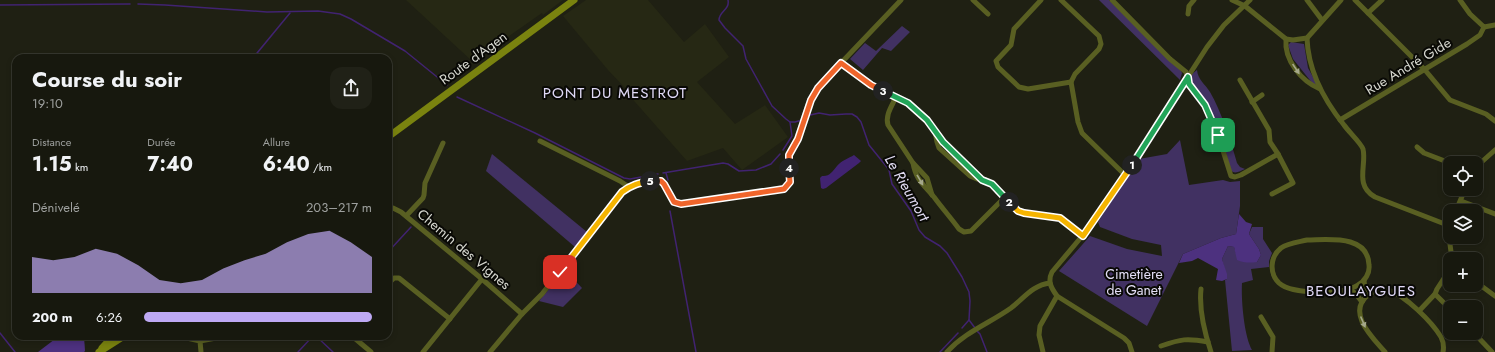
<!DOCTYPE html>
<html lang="fr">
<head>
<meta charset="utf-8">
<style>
  :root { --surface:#17180e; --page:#202117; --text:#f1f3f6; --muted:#9ea09e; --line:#36372e; --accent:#bea9f4 }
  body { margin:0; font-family:Jost,sans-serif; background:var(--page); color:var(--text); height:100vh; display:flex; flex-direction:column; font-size:15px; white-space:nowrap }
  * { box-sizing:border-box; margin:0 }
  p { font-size:13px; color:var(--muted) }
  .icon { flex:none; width:22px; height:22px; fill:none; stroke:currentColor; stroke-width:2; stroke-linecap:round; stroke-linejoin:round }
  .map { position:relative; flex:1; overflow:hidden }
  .details { position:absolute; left:12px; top:54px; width:380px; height:286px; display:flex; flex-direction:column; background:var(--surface); border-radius:12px; box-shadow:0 2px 6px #0003,0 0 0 1px var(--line) }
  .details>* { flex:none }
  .controls { position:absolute; left:1443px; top:156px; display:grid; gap:8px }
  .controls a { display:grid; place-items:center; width:40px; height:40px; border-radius:8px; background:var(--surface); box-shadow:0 2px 6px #0003,0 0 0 1px var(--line); font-size:20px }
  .pin { position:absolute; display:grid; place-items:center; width:34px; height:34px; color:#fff; margin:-17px; border-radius:8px; box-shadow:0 2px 6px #0006 }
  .km { position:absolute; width:20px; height:20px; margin:-10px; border-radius:50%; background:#222; color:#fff; font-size:11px; line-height:20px; text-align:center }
  .round { display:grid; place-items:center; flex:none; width:42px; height:42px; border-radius:12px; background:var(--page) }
  .overview { display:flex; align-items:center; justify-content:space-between; height:68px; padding:0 20px }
  h1 { font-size:22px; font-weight:700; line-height:30px }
  .stats { display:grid; grid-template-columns:repeat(3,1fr); gap:6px; height:68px; padding:4px 20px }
  .stats div { display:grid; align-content:center }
  .stats b { font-size:20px; font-weight:700 }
  .stats small { font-size:11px; font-weight:400 }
  .stats p { font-size:11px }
  .chart { height:112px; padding:8px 20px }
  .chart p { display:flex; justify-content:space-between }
  .chart svg { width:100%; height:72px; margin-top:4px; fill:var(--accent); opacity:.7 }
  ul { padding:0 20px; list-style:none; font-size:13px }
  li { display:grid; grid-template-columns:64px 48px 1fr; align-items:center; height:30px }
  li i { height:10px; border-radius:5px; background:var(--accent) }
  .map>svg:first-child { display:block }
  .built { fill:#262814 }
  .green { fill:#413162 }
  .forest { fill:#4d317f }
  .water { fill:#412371 }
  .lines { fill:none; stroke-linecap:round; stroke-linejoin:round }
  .stream { stroke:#412371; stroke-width:1.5 }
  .street { stroke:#595f22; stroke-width:5 }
  .secondary { stroke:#7a830f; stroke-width:7 }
  .oneway { fill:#a5a88a }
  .split-1-casing { stroke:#fff; stroke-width:8 }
  .split-2-casing { stroke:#fff; stroke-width:8 }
  .split-3-casing { stroke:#fff; stroke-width:8 }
  .split-4-casing { stroke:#fff; stroke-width:8 }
  .split-5-casing { stroke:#fff; stroke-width:8 }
  .split-6-casing { stroke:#fff; stroke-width:8 }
  .split-1 { stroke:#22a559; stroke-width:5 }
  .split-2 { stroke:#f5b400; stroke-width:5 }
  .split-3 { stroke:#22a559; stroke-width:5 }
  .split-4 { stroke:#f0652b; stroke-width:5 }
  .split-5 { stroke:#f0652b; stroke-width:5 }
  .split-6 { stroke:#f5b400; stroke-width:5 }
  .labels { text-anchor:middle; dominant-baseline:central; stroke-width:4; stroke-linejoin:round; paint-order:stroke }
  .street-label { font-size:14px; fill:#d7d8d0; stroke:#090905 }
  .park-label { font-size:14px; fill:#e4dff6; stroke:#090905 }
  .neighbourhood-label { font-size:15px; letter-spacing:1px; fill:#e0d9f6; stroke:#090905 }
  .water-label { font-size:15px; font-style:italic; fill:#e1dbf2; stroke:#090905 }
</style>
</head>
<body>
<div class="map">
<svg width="1495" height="352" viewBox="0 0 1495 352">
  <rect width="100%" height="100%" fill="#1f2013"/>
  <g class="built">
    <polygon points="406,0 563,0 543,15 542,13 492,48 473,62"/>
    <polygon points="586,0 648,0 684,42 705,24 729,57 697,82 735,124 765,105 788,137 742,170 723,148 687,161 628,94 627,90 608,70 563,16"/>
  </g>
  <g class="green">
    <polygon points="1099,0 1109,0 1181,71 1182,73 1180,80"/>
    <polygon points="902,26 910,32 891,51 882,48 863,70 850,59 865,43 876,51"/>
    <polygon points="1291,42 1304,44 1308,68 1317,84 1313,84 1293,59 1288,45"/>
    <path d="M1197,70C1198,80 1205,84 1210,92C1221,111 1231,141 1237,163L1240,167L1245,169C1240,171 1235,175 1230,170C1226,147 1216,120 1204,100C1199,92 1190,85 1191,75Z"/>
    <polygon points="1180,140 1189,185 1223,180 1230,182 1240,181 1240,206 1236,234 1221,238 1183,254 1147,326 1059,271 1090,236 1127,249 1162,256 1161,245 1132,239 1100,227 1098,222 1139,159 1167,154"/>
    <polygon points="492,154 587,232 575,247 486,171"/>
    <path d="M1252,227H1263V239L1272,253L1269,261V267L1251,269L1253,280L1242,283C1241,300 1244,336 1252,350L1232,351L1225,280L1227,279L1222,259L1228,246L1234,247L1236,253L1257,262L1261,255L1259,249L1249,234Z"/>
    <polygon points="565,270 582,288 563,307 539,301"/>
  </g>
  <g class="forest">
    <path d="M1239,214L1246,222L1252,224L1249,234L1259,249L1261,255L1257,262C1250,263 1244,263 1237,260L1234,247L1228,246L1222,259L1227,274V279L1222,281L1216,280L1218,269L1198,258L1192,261L1179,263L1183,254L1221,238L1236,234Z"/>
    <polygon points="59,336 84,336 85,351 84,352 38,352"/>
  </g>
  <path class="water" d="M854,155L861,161L859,163L826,188L823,189L821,188L820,178L822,176C829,177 833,171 837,166C841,161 849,158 854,155Z"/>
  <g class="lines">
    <g class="stream">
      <path d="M728,0C730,10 719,11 719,20L725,28L743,46L746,59L772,106L786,119L790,122H795L802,120"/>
      <polyline points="138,4 165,5 267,12 318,11 340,14 351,19 405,51 447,85"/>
      <polyline points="0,5 130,4"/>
      <polyline points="253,58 290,13"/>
      <polyline points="457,97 535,133 624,178 630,179 658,174"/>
      <polyline points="806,116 819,113 830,115 846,114 852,114 857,117 861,122 869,145 886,166 889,170 892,184 911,211 919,230 925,237 940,246 947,253 962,277 969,292 970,301 969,320 975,328"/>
      <polyline points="783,150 792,136 790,122"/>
      <polyline points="663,173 723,163 728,164 739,171 756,170 771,164 780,154"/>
      <polyline points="666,173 668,180"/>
      <polyline points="670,211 696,352"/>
      <polyline points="388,252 411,227"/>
      <polyline points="962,328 969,320"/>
      <polyline points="977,331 980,334 987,352"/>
      <polyline points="0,333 15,352"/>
      <polyline points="316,336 333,352"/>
      <polyline points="298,352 313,336"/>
      <polyline points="940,352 958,333"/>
    </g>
    <g class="street">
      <polyline points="973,0 988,14"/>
      <polyline points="1041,0 1014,29 1011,45 996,61 998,67 1019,87 1028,89 1071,82 1075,74 1099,49 1101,44 1099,36 1061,0"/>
      <polyline points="1112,0 1170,59 1186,72 1189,85 1199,96 1210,114 1218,135 1231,176 1235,177 1241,175 1278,154 1293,183 1272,194"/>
      <polyline points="1232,0 1245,6 1286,39 1293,40 1307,38 1341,0"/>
      <polyline points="1307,0 1322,20"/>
      <polyline points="1355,0 1425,70 1450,100 1486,114 1495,121"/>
      <polyline points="1460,0 1470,14 1484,27 1495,25"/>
      <polyline points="1368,13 1382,0"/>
      <polyline points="1188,14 1189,6 1194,0"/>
      <path d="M1307,38C1308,71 1324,100 1344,125C1348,131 1361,143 1363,149C1367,165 1354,185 1375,197L1450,226"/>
      <path d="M1286,39C1284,60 1301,81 1320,89"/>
      <polyline points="841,63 871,85 908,103 927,121 943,142 982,180"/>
      <polyline points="1240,80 1269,130 1270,142 1278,154"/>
      <polyline points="1071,82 1078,122 1082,133 1125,175"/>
      <path d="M896,97C892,106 885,115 888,125L913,163L927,178L932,195"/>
      <polyline points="1252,102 1262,95"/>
      <polyline points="1340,120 1467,44 1480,35 1484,27"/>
      <polyline points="935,132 937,142 939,148 970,176 977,179 986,180 992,184 1018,211 1024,213 1060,218 1083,236"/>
      <polyline points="540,141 620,181 629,187"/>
      <polyline points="1417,147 1424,153 1450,163"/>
      <path d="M913,163C916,180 923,184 934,197C942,208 951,218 959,229L964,232L971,231L1004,198"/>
      <polyline points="1476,167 1495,150"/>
      <polyline points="1461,201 1495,214"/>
      <polyline points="388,209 393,208 401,212 482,279 522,314"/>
      <polyline points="1456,211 1465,189"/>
      <polyline points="406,216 423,198 424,195 425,183 443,143"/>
      <polyline points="1450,227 1449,237 1452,259"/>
      <path d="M1307,240C1328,240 1368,234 1369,265C1370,273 1365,281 1358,285C1344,295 1292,295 1279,283C1269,273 1270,257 1281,248C1288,243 1299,242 1307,240Z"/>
      <path d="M1364,280C1364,287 1366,290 1373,292"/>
      <polyline points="1476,282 1495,296"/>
      <polyline points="388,284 394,278 399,278 450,319"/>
      <path d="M1201,289C1199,308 1205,334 1211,352"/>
      <polyline points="1349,289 1356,294 1362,302"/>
      <polyline points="1435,294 1437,289 1450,269"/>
      <polyline points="1419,311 1435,294 1450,309"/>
      <polyline points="1261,317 1273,337 1272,352"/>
      <polyline points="1474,333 1492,352"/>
      <polyline points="178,336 200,341 201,352"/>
      <polyline points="352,336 371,352"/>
      <polyline points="200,341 227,336"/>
      <path d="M1161,346C1181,339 1187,338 1208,342"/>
      <polyline points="423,352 482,279"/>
      <path d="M490,352L522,314L542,294L622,192C630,186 653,176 662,182C667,186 670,196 674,202L681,204L779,190L787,187L790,179L788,163L789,155L797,139L808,105L813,95L841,63L901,0"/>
      <path d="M947,352C965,332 990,323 1011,308C1024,298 1033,285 1050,283"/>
      <polyline points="1043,352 1039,335 1040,326 1057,296"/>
      <path d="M1132,352L1129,343L1124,338L1057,296C1052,289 1047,282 1052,272L1088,229L1125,175L1207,47L1224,25L1250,0"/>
      <path d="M1385,352C1373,338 1346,313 1368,295C1373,290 1381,289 1388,290C1405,295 1432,322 1441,337C1443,341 1444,347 1443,352"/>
    </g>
    <g class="secondary">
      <polyline points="388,137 574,0"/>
      <polyline points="102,348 113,336"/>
      <polyline points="99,352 124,336"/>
    </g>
  </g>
  <defs><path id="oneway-solid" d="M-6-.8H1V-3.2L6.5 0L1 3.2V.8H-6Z"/></defs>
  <g class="oneway">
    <use href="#oneway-solid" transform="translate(1296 69) rotate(56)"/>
    <use href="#oneway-solid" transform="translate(920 180) rotate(60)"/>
    <use href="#oneway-solid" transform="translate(1363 322) rotate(67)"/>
  </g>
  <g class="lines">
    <defs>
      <polyline id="split-1" points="1132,165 1188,77 1189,84 1205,105 1218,135"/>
      <polyline id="split-2" points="1009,202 1018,211 1024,213 1060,218 1083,236 1132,165"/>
      <polyline id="split-3" points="883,91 908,103 927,120 943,142 982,180 992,184 1009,202"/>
      <polyline id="split-4" points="789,168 789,155 798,139 811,100 818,88 841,63 871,85 883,91"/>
      <polyline id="split-5" points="650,181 661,181 664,184 674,202 681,204 784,189 790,182 789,168"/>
      <path id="split-6" d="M560,272L622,192C631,185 639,183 650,181"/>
    </defs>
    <use href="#split-1" class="split-1-casing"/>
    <use href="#split-2" class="split-2-casing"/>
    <use href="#split-3" class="split-3-casing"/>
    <use href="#split-4" class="split-4-casing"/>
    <use href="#split-5" class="split-5-casing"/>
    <use href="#split-6" class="split-6-casing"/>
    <use href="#split-1" class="split-1"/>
    <use href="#split-2" class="split-2"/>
    <use href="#split-3" class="split-3"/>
    <use href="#split-4" class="split-4"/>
    <use href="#split-5" class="split-5"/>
    <use href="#split-6" class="split-6"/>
  </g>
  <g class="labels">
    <g class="street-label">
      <text transform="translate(473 58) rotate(-36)">Route d'Agen</text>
      <text transform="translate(1408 66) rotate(-31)">Rue André Gide</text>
      <text transform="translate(464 249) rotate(40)">Chemin des Vignes</text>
    </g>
    <g class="park-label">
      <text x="1134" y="274">Cimetière<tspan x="1134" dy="16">de Ganet</tspan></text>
    </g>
    <g class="neighbourhood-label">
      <text x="615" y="93">PONT DU MESTROT</text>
      <text x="1361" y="291">BEOULAYGUES</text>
    </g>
    <g class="water-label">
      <text transform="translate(907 188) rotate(60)">Le Rieumort</text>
    </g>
  </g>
</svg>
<div class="controls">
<a><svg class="icon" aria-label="locate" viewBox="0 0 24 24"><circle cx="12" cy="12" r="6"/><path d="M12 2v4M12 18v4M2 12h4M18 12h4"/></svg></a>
<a><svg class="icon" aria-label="layers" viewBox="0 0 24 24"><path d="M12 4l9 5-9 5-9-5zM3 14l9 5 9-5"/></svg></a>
<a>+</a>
<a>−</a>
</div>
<div class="pin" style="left:1218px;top:135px;background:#1e9e55"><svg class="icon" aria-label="arrive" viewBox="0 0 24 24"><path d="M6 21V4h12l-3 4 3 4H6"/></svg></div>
<div class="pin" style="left:560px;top:272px;background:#d93025"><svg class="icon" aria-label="check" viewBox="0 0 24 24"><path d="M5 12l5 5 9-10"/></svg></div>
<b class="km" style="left:1132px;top:165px">1</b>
<b class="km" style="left:1009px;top:202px">2</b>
<b class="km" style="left:883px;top:91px">3</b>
<b class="km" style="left:789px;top:168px">4</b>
<b class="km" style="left:650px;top:181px">5</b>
<section class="details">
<div class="overview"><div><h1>Course du soir</h1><p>19:10</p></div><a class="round"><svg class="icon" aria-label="share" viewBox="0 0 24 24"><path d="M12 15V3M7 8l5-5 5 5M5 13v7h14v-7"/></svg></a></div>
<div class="stats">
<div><p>Distance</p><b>1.15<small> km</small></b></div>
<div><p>Durée</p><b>7:40</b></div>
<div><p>Allure</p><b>6:40<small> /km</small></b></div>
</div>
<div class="chart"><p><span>Dénivelé</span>203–217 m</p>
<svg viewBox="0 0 160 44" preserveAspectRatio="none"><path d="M0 44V22L10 24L20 22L30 17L40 20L50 27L60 36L70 38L80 36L90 29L100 24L110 20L120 13L130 8L140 6L150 13L160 22V44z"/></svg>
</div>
<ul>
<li><b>200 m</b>6:26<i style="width:100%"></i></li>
</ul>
</section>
</div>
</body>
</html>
